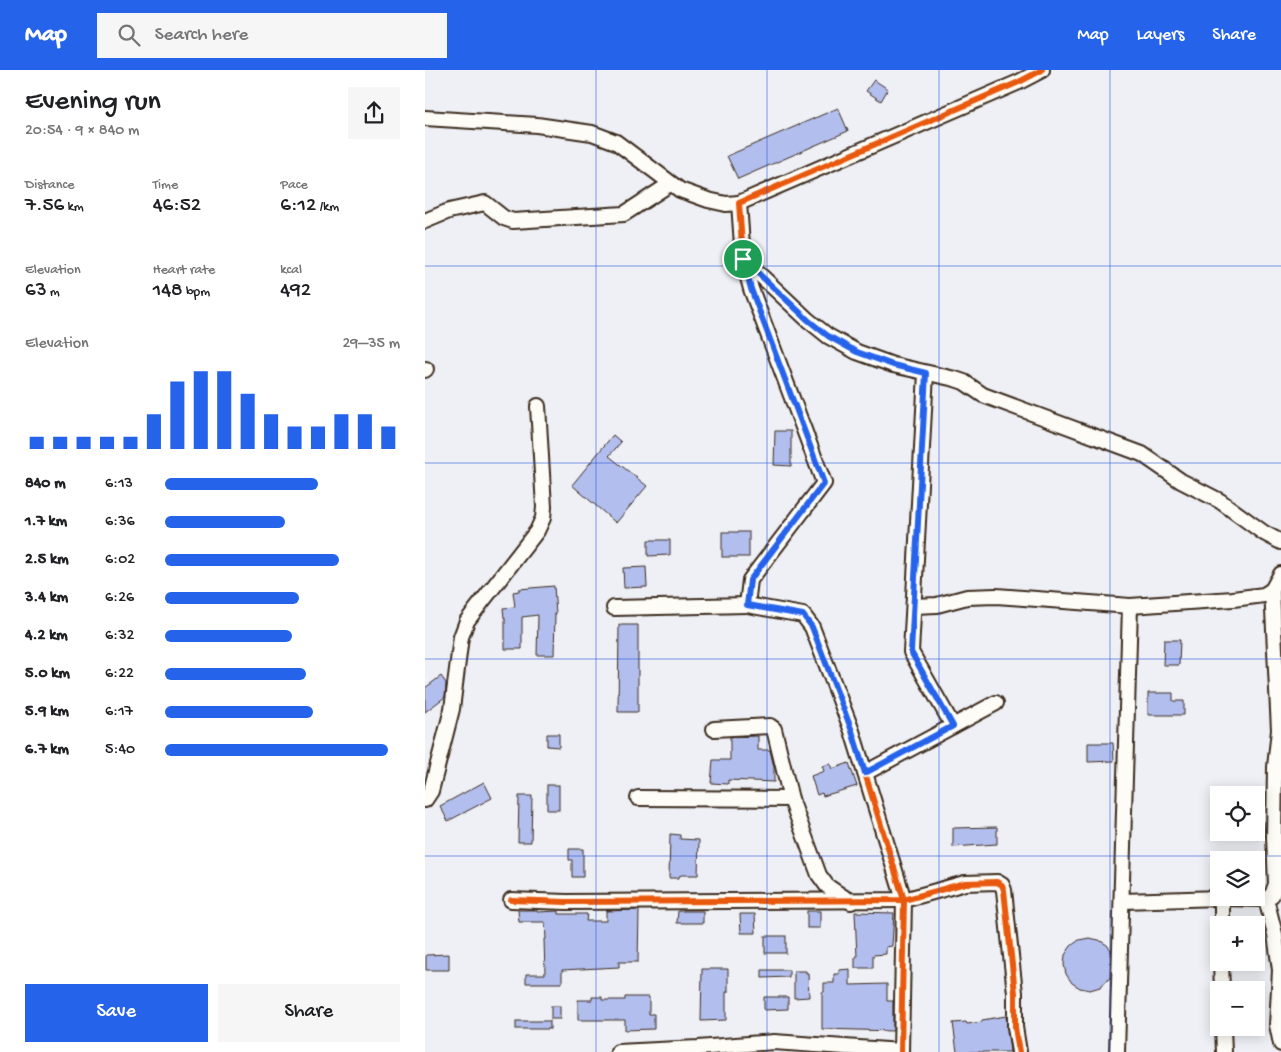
<!DOCTYPE html>
<html lang="en">
<head>
<meta charset="utf-8">
<style>
  :root { --surface:#fff; --page:#f6f6f6; --text:#202124; --muted:#757577; --accent:#2563eb }
  body { margin:0; font-family:"Gochi Hand",sans-serif; background:var(--page); color:var(--text); height:100vh; display:flex; flex-direction:column; font-size:19px; white-space:nowrap }
  * { box-sizing:border-box; margin:0 }
  p { font-size:16px; color:var(--muted) }
  .icon { flex:none; width:28px; height:28px; fill:none; stroke:currentColor; stroke-width:2; stroke-linecap:round; stroke-linejoin:round }
  .map { position:relative; flex:1; overflow:hidden }
  .panel { display:flex; flex-direction:column; background:var(--surface); width:425px }
  .panel>* { flex:none }
  .buttons { position:absolute; left:785px; top:716px; display:grid; gap:10px }
  .buttons a { display:grid; place-items:center; width:55px; height:55px; border-radius:0px; background:var(--surface); box-shadow:0 2px 12px #0003; font-size:25px }
  .pin { position:absolute; display:grid; place-items:center; width:42px; height:42px; color:#fff; margin:-21px; border:2px solid #fff; border-radius:50%; box-shadow:0 1px 5px #0007 }
  .round { display:grid; place-items:center; flex:none; width:52px; height:52px; border-radius:0px; background:var(--page) }
  .head { display:flex; align-items:center; justify-content:space-between; height:85px; padding:0 25px }
  h1 { font-size:28px; font-weight:600; line-height:38px }
  .metrics { display:grid; grid-template-columns:repeat(3,1fr); gap:8px; height:85px; padding:5px 25px }
  .metrics div { display:grid; align-content:center }
  .metrics b { font-size:21px; font-weight:600 }
  .metrics small { font-size:14px; font-weight:400 }
  .metrics p { font-size:14px }
  .chart { height:140px; padding:10px 25px }
  .chart p { display:flex; justify-content:space-between }
  .chart svg { width:100%; height:90px; margin-top:5px; stroke:var(--accent); stroke-width:6 }
  .action { display:flex; gap:10px; margin-top:auto; padding:10px 25px }
  .action a { flex:1; height:58px; border-radius:0px; background:var(--accent); color:#fff; font-size:20px; font-weight:600; line-height:58px; text-align:center }
  .action a+a { background:var(--page); color:var(--text) }
  ul { padding:0 25px; list-style:none; font-size:16px }
  li { display:grid; grid-template-columns:80px 60px 1fr; align-items:center; height:38px }
  li i { height:12px; border-radius:6px; background:var(--accent) }
  header { display:flex; align-items:center; gap:30px; box-sizing:border-box; height:70px; padding:0 25px; background:var(--accent); color:#fff }
  header strong { font-size:24px }
  nav { display:flex; gap:28px; margin-inline-start:auto; font-size:18px }
  .search { width:350px; height:45px; background:var(--page); display:flex; align-items:center; gap:12px; box-sizing:border-box; padding:0 18px; border-radius:0px; color:var(--muted); font-size:19px }
  main { display:flex; flex:1; min-height:0 }
  .map>svg:first-child { display:block }
  .building { fill:#b2beee; stroke:#3b2a1e }
  .lines { fill:none; stroke-linecap:round; stroke-linejoin:round }
  .minor-casing { stroke:#3b2a1e; stroke-width:18 }
  .minor { stroke:#fdfcf7; stroke-width:14 }
  .cycleway-casing { stroke:#fdfcf7; stroke-width:9 }
  .cycleway { stroke:#e8590c; stroke-width:6 }
  .route-casing { stroke:#fff; stroke-width:10 }
  .route { stroke:#2563eb; stroke-width:6 }
  .grid { fill:none; stroke:#1d4ed8; stroke-width:1; stroke-opacity:0.55 }
</style>
</head>
<body>
<header>
<strong>Map</strong>
<div class="search"><svg class="icon" aria-label="search" viewBox="0 0 24 24"><circle cx="10" cy="10" r="6"/><path d="M15 15l6 6"/></svg>Search here</div>
<nav><a>Map</a><a>Layers</a><a>Share</a></nav>
</header>
<main>
<section class="panel">
<div class="head"><div><h1>Evening run</h1><p>20:54 · 9 × 840 m</p></div><a class="round"><svg class="icon" aria-label="share" viewBox="0 0 24 24"><path d="M12 15V3M7 8l5-5 5 5M5 13v7h14v-7"/></svg></a></div>
<div class="metrics">
<div><p>Distance</p><b>7.56<small> km</small></b></div>
<div><p>Time</p><b>46:52</b></div>
<div><p>Pace</p><b>6:12<small> /km</small></b></div>
</div>
<div class="metrics">
<div><p>Elevation</p><b>63<small> m</small></b></div>
<div><p>Heart rate</p><b>148<small> bpm</small></b></div>
<div><p>kcal</p><b>492</b></div>
</div>
<div class="chart"><p><span>Elevation</span>29–35 m</p>
<svg viewBox="0 0 160 44" preserveAspectRatio="none"><path d="M5 44V38M15 44V38M25 44V38M35 44V38M45 44V38M55 44V27M65 44V11M75 44V6M85 44V6M95 44V17M105 44V27M115 44V33M125 44V33M135 44V27M145 44V27M155 44V33"/></svg>
</div>
<ul>
<li><b>840 m</b>6:13<i style="width:65%"></i></li>
<li><b>1.7 km</b>6:36<i style="width:51%"></i></li>
<li><b>2.5 km</b>6:02<i style="width:74%"></i></li>
<li><b>3.4 km</b>6:26<i style="width:57%"></i></li>
<li><b>4.2 km</b>6:32<i style="width:54%"></i></li>
<li><b>5.0 km</b>6:22<i style="width:60%"></i></li>
<li><b>5.9 km</b>6:17<i style="width:63%"></i></li>
<li><b>6.7 km</b>5:40<i style="width:95%"></i></li>
</ul>
<div class="action"><a>Save</a><a>Share</a></div>
</section>
<div class="map">
<svg width="856" height="982" viewBox="0 0 856 982">
  <rect width="100%" height="100%" fill="#eef0f5"/>
  <filter id="ink" filterUnits="userSpaceOnUse"><feTurbulence type="fractalNoise" baseFrequency=".02" numOctaves="2"/><feDisplacementMap in="SourceGraphic" scale="10" xChannelSelector="R" yChannelSelector="G"/><feConvolveMatrix kernelMatrix="1 2 1 2 8 2 1 2 1" color-interpolation-filters="sRGB"/></filter>
  <g filter="url(#ink)">
    <g class="building">
      <polygon points="449,10 463,19 456,31 441,21"/>
      <polygon points="413,38 423,61 313,109 302,86"/>
      <polygon points="350,361 366,361 366,396 349,395"/>
      <polygon points="188,365 196,372 184,386 222,416 191,453 147,415"/>
      <rect x="297" y="462" width="27" height="25"/>
      <polygon points="223,470 245,470 245,485 223,486"/>
      <polygon points="221,497 222,517 199,518 198,498"/>
      <polygon points="129,516 131,544 130,544 129,585 112,585 113,545 97,547 97,579 80,579 80,548 79,548 78,538 90,537 88,522 94,521 94,519"/>
      <polygon points="194,555 213,555 213,642 193,642"/>
      <polygon points="739,570 755,570 754,595 738,595"/>
      <polygon points="16,606 21,613 20,627 0,642 0,618"/>
      <polygon points="723,623 748,623 748,631 759,631 759,645 723,645"/>
      <polygon points="122,664 134,664 134,677 122,676"/>
      <polygon points="333,666 333,680 345,680 349,697 349,712 303,710 303,714 286,713 288,690 305,690 305,667"/>
      <polygon points="663,673 688,673 689,691 663,692"/>
      <polygon points="424,693 432,716 398,726 397,723 392,725 386,706 399,701 397,696 405,694 407,699"/>
      <polygon points="59,712 67,728 23,751 15,736"/>
      <rect x="122" y="715" width="12" height="25"/>
      <polygon points="94,726 107,726 106,772 93,772"/>
      <polygon points="831,751 840,752 839,767 831,767"/>
      <polygon points="572,757 572,774 528,777 528,758"/>
      <polygon points="245,764 255,765 255,769 274,770 273,805 257,805 254,806 254,808 244,808"/>
      <polygon points="144,779 158,779 158,807 147,807 147,790 144,790"/>
      <polygon points="93,840 112,840 112,842 134,841 134,844 162,844 161,851 181,851 181,841 214,840 213,892 194,892 194,897 137,900 137,913 101,913 101,904 120,904 119,869 121,869 120,852 94,852"/>
      <polygon points="253,841 278,841 278,853 252,853"/>
      <rect x="382" y="841" width="13" height="17"/>
      <polygon points="430,842 469,843 467,876 461,877 461,884 448,885 448,898 430,898 430,887 432,887"/>
      <polygon points="315,844 330,844 331,863 316,863"/>
      <rect x="340" y="866" width="21" height="17"/>
      <polygon points="664,868 674,870 682,875 686,880 685,908 675,917 665,920 655,918 647,913 641,904 639,895 640,885 646,876 654,870"/>
      <polygon points="24,884 24,900 1,900 1,885"/>
      <polygon points="277,899 303,899 303,922 301,922 301,950 276,951"/>
      <polygon points="425,899 425,915 462,914 462,931 468,931 468,961 397,959 397,922 399,922 399,913 409,913 409,904 414,904 414,900"/>
      <polygon points="337,900 364,900 364,907 337,908"/>
      <polygon points="369,901 381,901 381,903 383,903 384,927 369,928"/>
      <polygon points="167,927 177,927 177,930 200,930 200,927 224,927 224,944 229,944 229,959 200,960 200,950 153,950 153,930 167,930"/>
      <polygon points="339,927 363,927 363,939 339,940"/>
      <rect x="126" y="936" width="9" height="13"/>
      <polygon points="581,946 585,982 532,982 528,953 541,952 542,954 557,952 557,950"/>
      <rect x="91" y="951" width="34" height="8"/>
    </g>
    <g class="lines">
      <defs>
        <g id="minor">
          <polyline points="0,48 112,55 167,63 191,72 255,120 283,130 301,134 314,133"/>
          <polyline points="0,151 24,141 60,133 79,148 88,151 199,144 245,114"/>
          <polyline points="318,189 383,250 403,266 432,282 468,295 530,309 539,312 558,325 717,384 756,411 795,431 839,463 856,472"/>
          <polyline points="0,300 1,299"/>
          <polyline points="501,303 486,582 528,656"/>
          <polyline points="489,536 512,535 542,527 571,526 705,536 808,529 839,525 847,520 856,504"/>
          <polyline points="189,538 322,535"/>
          <polyline points="289,659 345,656 349,659 366,729 394,805 402,816 426,832"/>
          <polyline points="440,703 571,633"/>
          <polyline points="213,728 366,729"/>
          <polyline points="0,730 6,721 27,639 36,567 42,551 112,461 118,448 119,437 113,336"/>
          <polyline points="798,828 841,829 847,825 851,814 849,767 850,697 854,660 847,520"/>
          <polyline points="841,829 850,864 855,900 852,955 856,974"/>
          <polyline points="86,830 141,832 479,830 540,813 572,812 577,815 579,820 590,923 590,957 594,982"/>
          <polyline points="697,831 795,828"/>
          <polyline points="797,855 797,828"/>
          <polyline points="796,892 797,920"/>
          <polyline points="798,958 799,982"/>
          <polyline points="193,982 273,978 349,972 476,981"/>
          <polyline points="476,982 479,830 427,661 387,557 378,545 322,535 325,510 399,413 326,219 318,189 314,133 594,12 617,0"/>
          <polyline points="692,982 705,536"/>
        </g>
      </defs>
      <use href="#minor" class="minor-casing"/>
      <use href="#minor" class="minor"/>
      <defs>
        <g id="cycleway">
          <polyline points="86,830 141,832 479,830 540,813 572,812 577,815 579,820 590,923 590,957 594,982"/>
          <polyline points="476,982 479,830 427,661 387,557 378,545 322,535 325,510 399,413 326,219 318,189 314,133 594,12 617,0"/>
        </g>
      </defs>
      <use href="#cycleway" class="cycleway-casing"/>
      <use href="#cycleway" class="cycleway"/>
    </g>
  </g>
  <g class="lines" filter="url(#ink)">
    <defs>
      <polygon id="route" points="318,189 383,250 403,266 432,282 468,295 501,303 486,582 528,656 440,703 427,661 387,557 378,545 322,535 325,510 399,413 326,219"/>
    </defs>
    <use href="#route" class="route-casing"/>
    <use href="#route" class="route"/>
  </g>
  <path class="grid" d="M171,0V982M342,0V982M514,0V982M685,0V982M0,196H856M0,393H856M0,589H856M0,786H856"/>
</svg>
<div class="buttons">
<a><svg class="icon" aria-label="locate" viewBox="0 0 24 24"><circle cx="12" cy="12" r="6"/><path d="M12 2v4M12 18v4M2 12h4M18 12h4"/></svg></a>
<a><svg class="icon" aria-label="layers" viewBox="0 0 24 24"><path d="M12 4l9 5-9 5-9-5zM3 14l9 5 9-5"/></svg></a>
<a>+</a>
<a>−</a>
</div>
<div class="pin" style="left:318px;top:189px;background:#1e9e55"><svg class="icon" aria-label="arrive" viewBox="0 0 24 24"><path d="M6 21V4h12l-3 4 3 4H6"/></svg></div>
</div>
</main>
</body>
</html>
